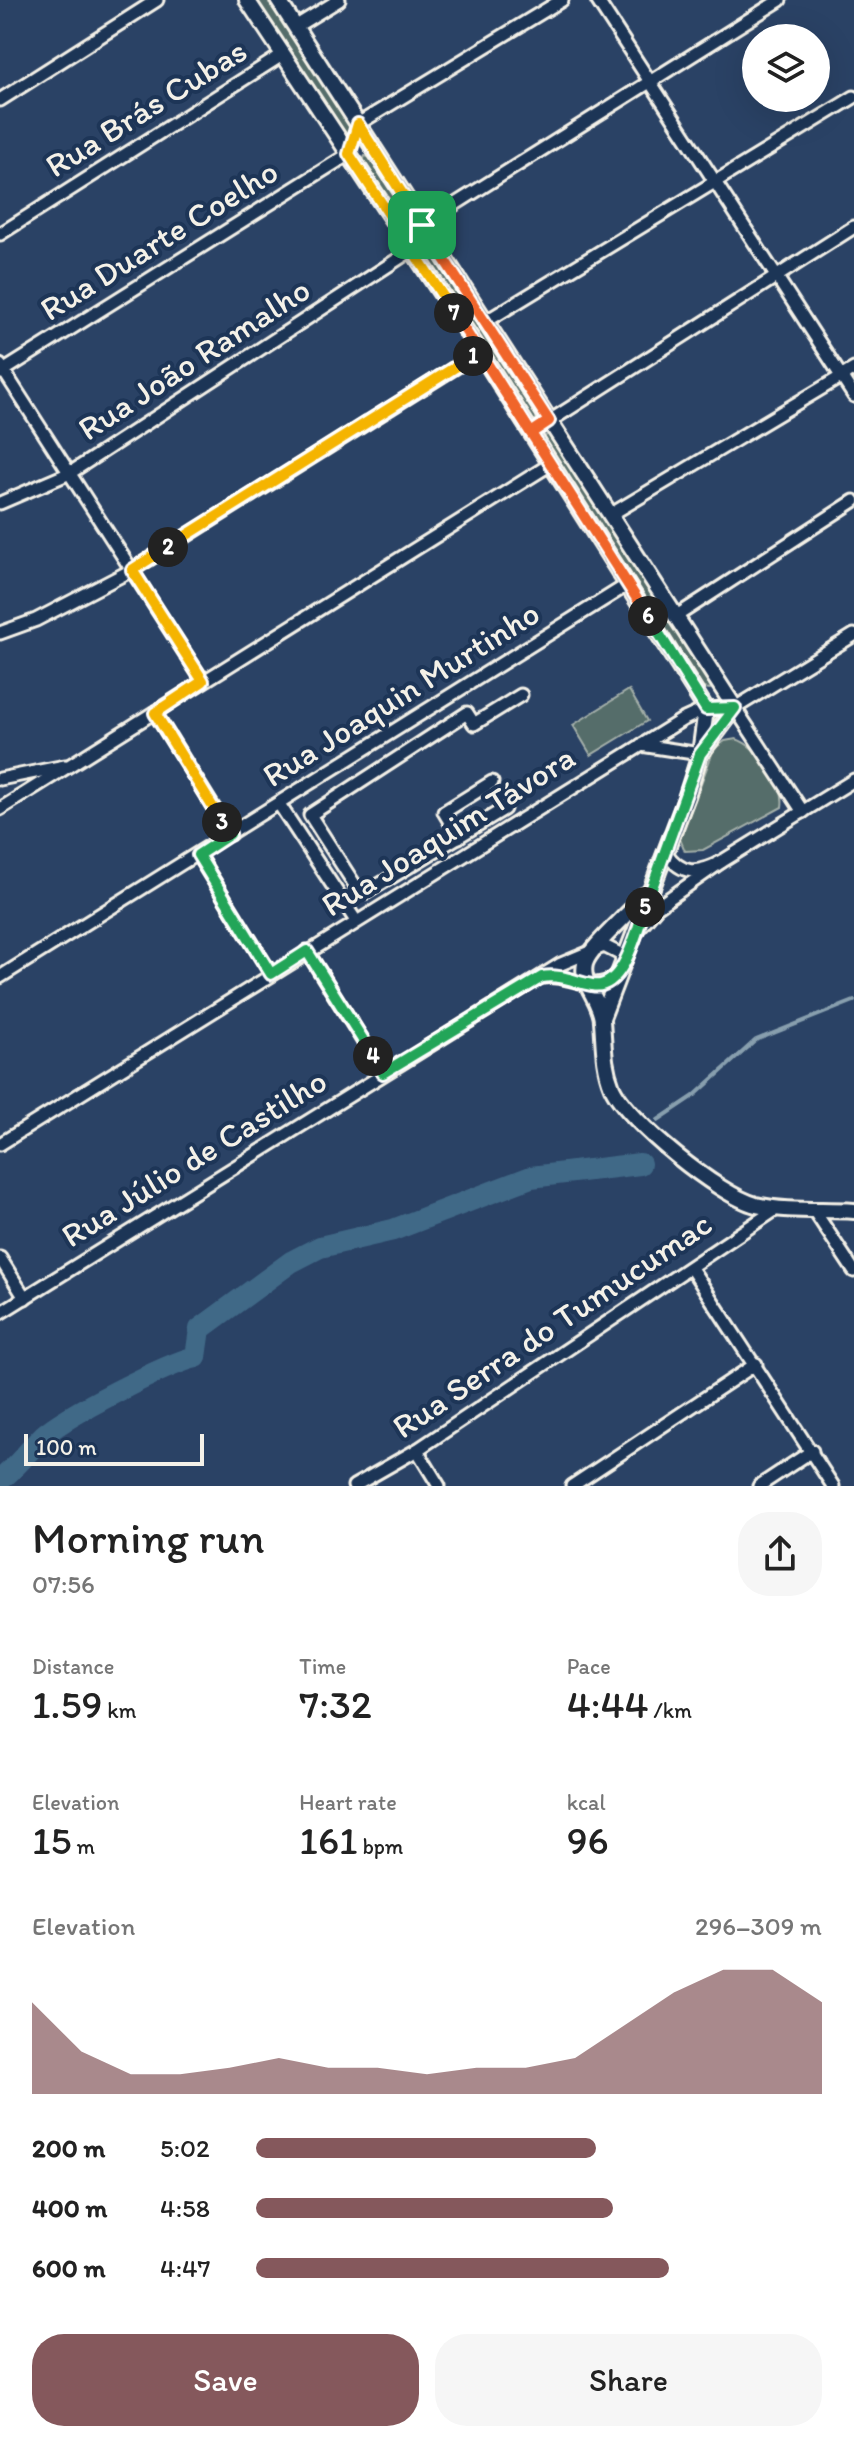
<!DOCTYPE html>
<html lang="en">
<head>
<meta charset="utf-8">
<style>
  :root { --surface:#fff; --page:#f6f6f6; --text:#222; --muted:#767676; --accent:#85585c }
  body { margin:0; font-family:Itim,sans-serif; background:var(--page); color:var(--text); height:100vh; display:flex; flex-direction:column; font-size:30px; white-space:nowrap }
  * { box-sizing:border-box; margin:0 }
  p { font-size:26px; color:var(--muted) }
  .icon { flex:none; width:44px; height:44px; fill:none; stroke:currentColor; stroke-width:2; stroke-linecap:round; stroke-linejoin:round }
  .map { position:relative; height:1486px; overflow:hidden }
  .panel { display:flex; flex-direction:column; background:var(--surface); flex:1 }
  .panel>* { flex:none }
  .tools { position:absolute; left:742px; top:24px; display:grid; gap:16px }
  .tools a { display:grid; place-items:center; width:88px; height:88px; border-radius:50%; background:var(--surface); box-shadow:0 8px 32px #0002; font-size:40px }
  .scale { position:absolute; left:24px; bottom:20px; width:180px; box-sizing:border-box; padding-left:8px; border:4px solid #f4f1e8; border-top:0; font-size:22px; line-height:28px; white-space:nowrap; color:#f4f1e8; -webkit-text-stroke:6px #1d3557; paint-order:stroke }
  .pin { position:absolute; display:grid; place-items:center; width:68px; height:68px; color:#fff; margin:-34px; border-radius:16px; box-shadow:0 4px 12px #0006 }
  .km { position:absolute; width:40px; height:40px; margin:-20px; border-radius:50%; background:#222; color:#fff; font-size:22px; line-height:40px; text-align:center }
  .round { display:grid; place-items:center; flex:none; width:84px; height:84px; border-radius:32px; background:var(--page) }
  .summary { display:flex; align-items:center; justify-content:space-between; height:136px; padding:0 32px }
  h1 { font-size:44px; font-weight:600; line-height:60px }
  .stats { display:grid; grid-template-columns:repeat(3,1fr); gap:12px; height:136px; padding:8px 32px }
  .stats div { display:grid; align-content:center }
  .stats b { font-size:40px; font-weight:600 }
  .stats small { font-size:22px; font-weight:400 }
  .stats p { font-size:22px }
  .chart { height:224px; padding:16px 32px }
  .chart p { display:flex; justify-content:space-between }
  .chart svg { width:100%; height:144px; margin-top:8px; fill:var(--accent); opacity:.7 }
  .button { display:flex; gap:16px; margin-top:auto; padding:16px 32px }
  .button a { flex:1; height:92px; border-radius:32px; background:var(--accent); color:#fff; font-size:32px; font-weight:600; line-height:92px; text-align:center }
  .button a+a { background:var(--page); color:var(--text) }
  ul { padding:0 32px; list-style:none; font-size:26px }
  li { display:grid; grid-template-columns:128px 96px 1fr; align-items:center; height:60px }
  li i { height:20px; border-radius:10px; background:var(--accent) }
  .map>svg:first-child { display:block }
  .green { fill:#556d6a; stroke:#a4afa9; stroke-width:2 }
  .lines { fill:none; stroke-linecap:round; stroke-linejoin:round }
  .stream { stroke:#889fae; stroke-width:4 }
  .river { stroke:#406987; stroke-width:22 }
  .minor-casing { stroke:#f4f1e8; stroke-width:17 }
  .tertiary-casing { stroke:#f4f1e8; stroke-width:20 }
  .minor { stroke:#1d3557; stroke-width:11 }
  .tertiary { stroke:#1d3557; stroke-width:14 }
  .split-1-casing { stroke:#fff; stroke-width:16 }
  .split-2-casing { stroke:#fff; stroke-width:16 }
  .split-3-casing { stroke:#fff; stroke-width:16 }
  .split-4-casing { stroke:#fff; stroke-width:16 }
  .split-5-casing { stroke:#fff; stroke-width:16 }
  .split-6-casing { stroke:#fff; stroke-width:16 }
  .split-7-casing { stroke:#fff; stroke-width:16 }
  .split-8-casing { stroke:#fff; stroke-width:16 }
  .split-1 { stroke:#f0652b; stroke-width:10 }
  .split-2 { stroke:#f5b400; stroke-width:10 }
  .split-3 { stroke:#f5b400; stroke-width:10 }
  .split-4 { stroke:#22a559; stroke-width:10 }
  .split-5 { stroke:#22a559; stroke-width:10 }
  .split-6 { stroke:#22a559; stroke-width:10 }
  .split-7 { stroke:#f0652b; stroke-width:10 }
  .split-8 { stroke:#f5b400; stroke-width:10 }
  .labels { text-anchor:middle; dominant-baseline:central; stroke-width:8; stroke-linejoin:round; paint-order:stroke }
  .street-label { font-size:34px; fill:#f4f1e8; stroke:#1d3557 }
</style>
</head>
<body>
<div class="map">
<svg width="854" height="1486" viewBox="0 0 854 1486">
  <rect width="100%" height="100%" fill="#2a4265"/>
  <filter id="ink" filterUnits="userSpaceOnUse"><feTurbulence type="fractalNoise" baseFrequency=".0125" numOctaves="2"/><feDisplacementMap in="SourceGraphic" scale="16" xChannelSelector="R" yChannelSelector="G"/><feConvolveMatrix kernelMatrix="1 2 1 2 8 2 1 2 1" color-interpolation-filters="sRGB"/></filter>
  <g filter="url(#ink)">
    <g class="green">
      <polygon points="256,0 269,0 352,128 348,137"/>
      <polygon points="365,156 372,158 537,413 536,420 530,420 362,163"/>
      <polygon points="548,434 553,436 713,683 710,689 703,688 544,444 544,437"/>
      <polygon points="629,690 647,721 591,755 573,725"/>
      <path d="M736,739C758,746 786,783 782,807L703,850L685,851L680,839L714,749L725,741Z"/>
    </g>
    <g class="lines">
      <polyline class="stream" points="658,1120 694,1096 756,1040 854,1001"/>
      <path class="river" d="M0,1480C17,1467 28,1451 43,1436C65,1416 166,1364 196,1357L200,1329L291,1262L320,1247L393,1230L531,1177L640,1164"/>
      <defs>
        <g id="minor">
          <polyline points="597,0 854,396"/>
          <polyline points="295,27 339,0"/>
          <polyline points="0,100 157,0"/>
          <polyline points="422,225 780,0"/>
          <polyline points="0,234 282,55"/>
          <polyline points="485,322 854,97"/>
          <polyline points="0,365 203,681"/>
          <polyline points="0,373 349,154 358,124 562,0"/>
          <polyline points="531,433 854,227"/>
          <polyline points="0,503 70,473 412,250"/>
          <polyline points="610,515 854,369"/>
          <polyline points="675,617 854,501"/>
          <polyline points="0,633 36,620 132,570 480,352"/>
          <polyline points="735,708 854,635"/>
          <polyline points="735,708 803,812"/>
          <polyline points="155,713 230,834"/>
          <polyline points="641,745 700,754"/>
          <polyline points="0,779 65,766"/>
          <polyline points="279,804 356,921"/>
          <polyline points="0,809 551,464"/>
          <polyline points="504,809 367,892 360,893 310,815 467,713 474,724 521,695"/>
          <polyline points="459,837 444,812 492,782"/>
          <polyline points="198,855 271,974"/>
          <polyline points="721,862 854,780"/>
          <path d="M640,927L657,907L721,862C698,874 682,876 666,853"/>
          <polyline points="307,951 383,1073"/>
          <polyline points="0,977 627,585"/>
          <path d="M543,977C569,973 595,996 617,975"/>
          <polyline points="0,1144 682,720 706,709 735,708"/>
          <polyline points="813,1209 854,1271"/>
          <polyline points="0,1258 25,1298"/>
          <polyline points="691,1268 833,1486"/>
          <polyline points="0,1313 561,964 604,946 620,954 624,964"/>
          <polyline points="417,1450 439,1486"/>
          <polyline points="354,1486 417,1450 778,1208"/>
          <polyline points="572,1486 756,1364"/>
          <polyline points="759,1486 812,1451"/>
        </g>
        <g id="tertiary">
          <polyline points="247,0 480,352 706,709 700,754 687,796 602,1018"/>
          <polyline points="278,0 735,708 701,753"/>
          <path d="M645,895C631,913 589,947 585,964C580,984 601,1000 602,1021C604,1044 603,1065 612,1087C627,1121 720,1196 756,1205C787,1212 822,1209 854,1211"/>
        </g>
      </defs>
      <use href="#minor" class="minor-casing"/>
      <use href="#tertiary" class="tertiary-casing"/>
      <use href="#minor" class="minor"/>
      <use href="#tertiary" class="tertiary"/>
    </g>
  </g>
  <g class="lines" filter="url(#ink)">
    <defs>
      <polyline id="split-1" points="422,225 549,421 531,433 480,352 473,356"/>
      <polyline id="split-2" points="168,547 473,356"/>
      <polyline id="split-3" points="168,547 132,570 203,681 155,713 222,822"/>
      <polyline id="split-4" points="222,822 230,834 198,855 271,974 307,951 373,1056"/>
      <path id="split-5" d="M373,1056L383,1073L542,977C562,974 574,982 592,985C624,991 637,929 645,907"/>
      <polyline id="split-6" points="645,907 700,754 735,708 706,709 648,616"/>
      <polyline id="split-7" points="454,313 648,616"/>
      <polyline id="split-8" points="422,225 358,124 349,154 454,313"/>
    </defs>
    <use href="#split-1" class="split-1-casing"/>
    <use href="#split-2" class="split-2-casing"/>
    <use href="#split-3" class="split-3-casing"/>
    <use href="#split-4" class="split-4-casing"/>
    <use href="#split-5" class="split-5-casing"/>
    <use href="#split-6" class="split-6-casing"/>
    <use href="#split-7" class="split-7-casing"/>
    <use href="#split-8" class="split-8-casing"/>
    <use href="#split-1" class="split-1"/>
    <use href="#split-2" class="split-2"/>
    <use href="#split-3" class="split-3"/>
    <use href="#split-4" class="split-4"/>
    <use href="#split-5" class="split-5"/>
    <use href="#split-6" class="split-6"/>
    <use href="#split-7" class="split-7"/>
    <use href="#split-8" class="split-8"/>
  </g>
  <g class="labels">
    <g class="street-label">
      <text transform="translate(146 108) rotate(-32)">Rua Brás Cubas</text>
      <text transform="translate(159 240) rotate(-32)">Rua Duarte Coelho</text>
      <text transform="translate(194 359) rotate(-33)">Rua João Ramalho</text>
      <text transform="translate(401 694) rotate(-32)">Rua Joaquin Murtinho</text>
      <text transform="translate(448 831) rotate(-32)">Rua Joaquim Távora</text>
      <text transform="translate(194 1158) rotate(-32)">Rua Júlio de Castilho</text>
      <text transform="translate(552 1325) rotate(-34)">Rua Serra do Tumucumac</text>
    </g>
  </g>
</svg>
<div class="tools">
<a><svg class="icon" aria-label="layers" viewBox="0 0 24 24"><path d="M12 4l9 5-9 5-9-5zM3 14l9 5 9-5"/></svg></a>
</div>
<div class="scale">100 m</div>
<div class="pin" style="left:422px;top:225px;background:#1e9e55"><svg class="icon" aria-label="arrive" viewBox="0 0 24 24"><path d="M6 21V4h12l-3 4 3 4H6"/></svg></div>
<b class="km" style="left:473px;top:356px">1</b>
<b class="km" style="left:168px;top:547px">2</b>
<b class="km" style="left:222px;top:822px">3</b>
<b class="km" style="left:373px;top:1056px">4</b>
<b class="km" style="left:645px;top:907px">5</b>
<b class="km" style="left:648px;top:616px">6</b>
<b class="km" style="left:454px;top:313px">7</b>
</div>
<section class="panel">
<div class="summary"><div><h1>Morning run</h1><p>07:56</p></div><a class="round"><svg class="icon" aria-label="share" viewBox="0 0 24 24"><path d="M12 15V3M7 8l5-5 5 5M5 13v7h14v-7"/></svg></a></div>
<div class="stats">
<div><p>Distance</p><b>1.59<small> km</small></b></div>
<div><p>Time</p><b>7:32</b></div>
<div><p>Pace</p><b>4:44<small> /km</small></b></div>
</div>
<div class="stats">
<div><p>Elevation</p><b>15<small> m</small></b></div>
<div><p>Heart rate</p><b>161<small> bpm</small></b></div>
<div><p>kcal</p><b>96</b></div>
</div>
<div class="chart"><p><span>Elevation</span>296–309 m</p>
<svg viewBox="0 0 160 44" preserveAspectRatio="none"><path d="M0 44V16L10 31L20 38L30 38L40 36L50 33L60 36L70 36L80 38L90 36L100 36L110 33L120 23L130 13L140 6L150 6L160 16V44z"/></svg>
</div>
<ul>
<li><b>200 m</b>5:02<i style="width:60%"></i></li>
<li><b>400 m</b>4:58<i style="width:63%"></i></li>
<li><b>600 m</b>4:47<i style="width:73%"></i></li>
</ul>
<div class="button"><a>Save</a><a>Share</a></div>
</section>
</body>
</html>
